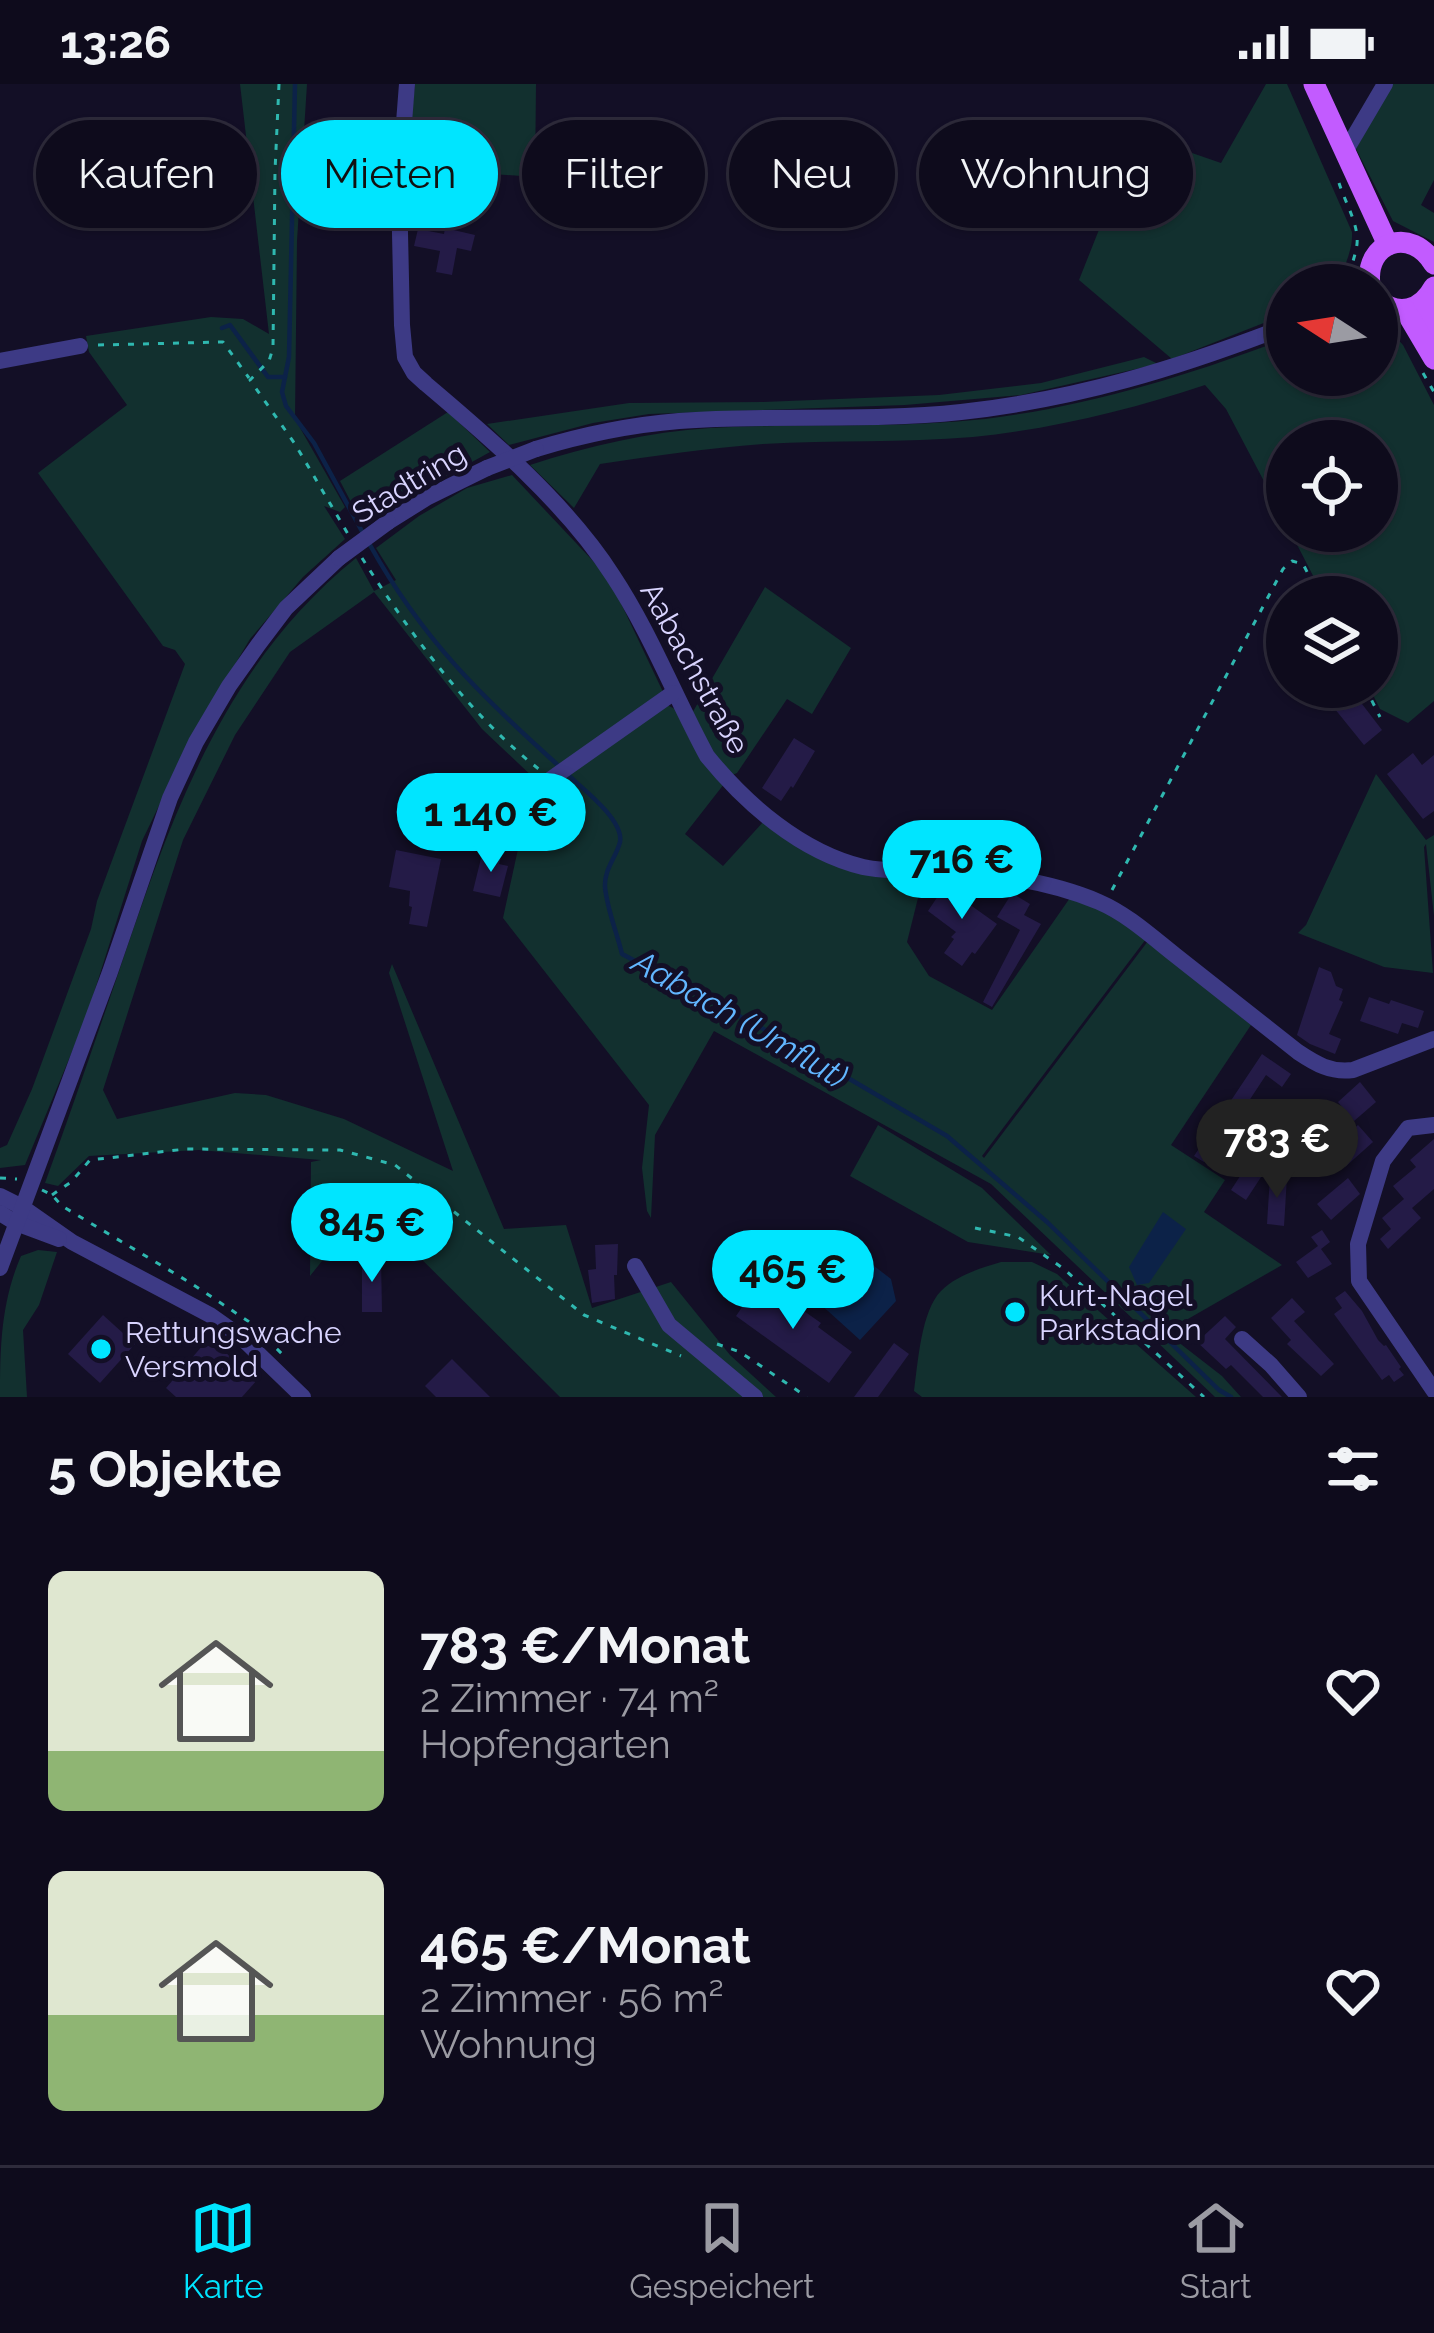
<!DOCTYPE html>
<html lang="de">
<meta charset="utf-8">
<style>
body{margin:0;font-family:Raleway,sans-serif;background:#171425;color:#f1f3f6;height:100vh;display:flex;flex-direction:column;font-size:45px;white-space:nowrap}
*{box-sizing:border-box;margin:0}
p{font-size:39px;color:#9b9ba3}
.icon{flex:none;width:66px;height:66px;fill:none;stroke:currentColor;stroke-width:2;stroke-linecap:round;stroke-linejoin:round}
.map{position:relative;height:1313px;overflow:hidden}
.drawer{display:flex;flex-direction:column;background:#0e0b1c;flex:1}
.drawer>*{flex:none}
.hud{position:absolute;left:36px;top:36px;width:1362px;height:108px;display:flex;gap:24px}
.needle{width:78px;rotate:282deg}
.tools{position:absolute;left:1266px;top:180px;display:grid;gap:24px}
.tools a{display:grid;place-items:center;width:132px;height:132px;border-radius:50%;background:#0e0b1c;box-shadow:0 3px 9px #0004,0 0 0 3px #2e2b3b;font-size:60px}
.price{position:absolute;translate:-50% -102px;padding:0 27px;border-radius:42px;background:#00e5ff;color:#111;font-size:39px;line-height:78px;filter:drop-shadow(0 3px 6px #0008)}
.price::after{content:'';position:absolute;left:50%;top:72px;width:36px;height:27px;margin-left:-18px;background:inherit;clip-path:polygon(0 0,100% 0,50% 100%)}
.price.active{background:#222;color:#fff}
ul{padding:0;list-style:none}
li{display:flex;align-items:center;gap:36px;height:300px;padding:0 48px}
li span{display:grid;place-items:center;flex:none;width:336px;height:240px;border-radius:18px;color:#555}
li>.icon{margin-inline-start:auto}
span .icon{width:144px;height:144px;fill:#fffc;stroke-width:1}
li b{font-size:51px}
h2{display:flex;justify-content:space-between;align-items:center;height:144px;padding:0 48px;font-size:51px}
.tag{padding:0 42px;border-radius:54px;background:#0e0b1c;box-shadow:0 3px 9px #0004,0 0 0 3px #2e2b3b;font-size:42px;line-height:108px}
.tag.active{background:#00e5ff;color:#111}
.status{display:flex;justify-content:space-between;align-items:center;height:84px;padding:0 60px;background:#0e0b1c;direction:ltr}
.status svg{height:33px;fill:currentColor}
.menu{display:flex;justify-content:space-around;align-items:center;height:168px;border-top:3px solid #2e2b3b;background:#0e0b1c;font-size:33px;color:#9b9ba3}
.menu a{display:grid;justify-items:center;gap:6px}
.menu .active{color:#00e5ff}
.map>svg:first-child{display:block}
.green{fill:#12302f}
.water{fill:#0c2248}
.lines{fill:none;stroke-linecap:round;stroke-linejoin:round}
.stream{stroke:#0c2248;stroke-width:4.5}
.building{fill:#241b47}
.path{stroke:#2fb8b0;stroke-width:3;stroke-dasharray:6 9;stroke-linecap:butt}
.minor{stroke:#3d3a85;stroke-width:16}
.major{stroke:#c25bff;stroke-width:21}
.minor-bridge{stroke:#3d3a85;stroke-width:16}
.poi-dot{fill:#00e5ff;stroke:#130f26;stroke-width:4.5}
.labels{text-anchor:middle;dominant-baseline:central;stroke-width:10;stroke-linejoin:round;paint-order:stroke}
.street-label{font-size:30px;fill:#d9d4ff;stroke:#130f26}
.poi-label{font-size:30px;fill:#d9d4ff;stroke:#130f26;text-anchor:start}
.water-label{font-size:33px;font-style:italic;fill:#62b6ff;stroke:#130f26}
</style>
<div class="status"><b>13:26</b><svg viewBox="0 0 49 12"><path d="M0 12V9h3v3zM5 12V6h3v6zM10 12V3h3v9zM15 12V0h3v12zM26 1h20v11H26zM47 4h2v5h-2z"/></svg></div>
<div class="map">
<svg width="1434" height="1313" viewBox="0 0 1434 1313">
<rect width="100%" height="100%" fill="#130f26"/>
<!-- green -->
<g class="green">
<polygon points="240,0 307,0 297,157 295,335 345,423 340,428 324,422 345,455 303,493 250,555 193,651 142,757 86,934 25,1081 0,1084 0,1064 7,1061 32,1005 91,845 97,817 185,580 175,566 163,562 38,389 127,321 89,268 86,252 211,233 243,235 269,250"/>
<polygon points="415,0 536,0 535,93 406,84"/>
<path d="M1266 0H1287L1352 148C1353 172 1341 179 1344 201H1287V230L1172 275 1079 196 1137 50 1221 79Z"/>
<polygon points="1392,0 1434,0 1434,96 1421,121 1434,129 1434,158 1393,137 1356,65"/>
<path d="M1377 243 1392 249 1403 261 1434 321V617L1408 639 1380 625 1369 603H1377V513H1324L1290 447H1377V357H1287V441L1226 325 1205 301C1130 326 1052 345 973 353 903 359 833 356 763 360 708 364 654 372 600 380L574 424 530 381C589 362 648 348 710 344 801 339 894 345 985 335 1089 322 1190 291 1287 254V291H1377Z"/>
<polygon points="1144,273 1158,280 1021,311 905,321 649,330 593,339 509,361 487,340 629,319 763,318 939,311 1041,299"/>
<polygon points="448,328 490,368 362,439 340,397"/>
<path d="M512 391 609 494 664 610 536 696 482 645 374 508 290 568 235 651 183 756 103 1006 117 1035 235 1009 266 1011 344 1035 453 1087 389 889 392 880 504 1145 566 1141 592 1224 671 1198 730 1271 776 1313H560L367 1121 310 1192 311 1078 321 1076 199 1066 89 1072 58 1102 45 1099C69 1033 92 966 115 899 169 740 220 584 356 474L374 507 396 496 376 464 419 432 467 404Z"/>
<polygon points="765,503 851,564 812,630 787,615 737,689 730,692 717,677 691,631"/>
<polygon points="665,620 677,626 724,700 685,750 723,782 765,736 847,782 931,789 918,814 907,858 929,892 992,926 1072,811 1112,830 1146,855 982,1072 984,1074 1148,857 1251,941 1171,1061 1225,1096 1204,1128 1282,1181 1167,1247 1156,1238 1164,1247 1222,1292 1241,1313 1215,1313 991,1100 714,947 655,1051 651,1134 647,1127 642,1084 649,1021 503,834 518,765 492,754 540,711"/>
<polygon points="1376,690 1426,756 1434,751 1434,832 1426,760 1424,763 1433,889 1384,883 1298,849 1306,841"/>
<polygon points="878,1041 982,1104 1051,1171 968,1158 850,1092"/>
<path d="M38 1166 57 1168 39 1221 23 1246 27 1313H0C0 1263 1 1218 21 1172Z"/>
<path d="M1001 1178H1032L1057 1190 1196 1313H922L914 1307C918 1279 921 1227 941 1207 957 1191 981 1184 1001 1178Z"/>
</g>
<!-- water -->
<g class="water">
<polygon points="1163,1128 1186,1145 1149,1199 1137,1201 1129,1183"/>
<polygon points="812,1158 833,1162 832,1176 836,1187 865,1175 891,1195 896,1217 860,1256 786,1189"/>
</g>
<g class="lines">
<!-- stream -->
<g class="stream">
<polyline points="295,0 289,273 282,308 286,322 314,359 364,451"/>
<polyline points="222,244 230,241 268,293 285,293"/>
<path d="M370 461C422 555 481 612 560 683"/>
<path d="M568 691C583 705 624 736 620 758 616 774 604 785 605 803 607 825 617 849 622 870L771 949 947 1052 1047 1138 1219 1306 1231 1313"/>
</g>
</g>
<!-- building -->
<g class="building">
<polygon points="445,144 475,151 471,167 457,164 452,191 436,188 440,167 414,162 418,145 444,150"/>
<polygon points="1340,603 1349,603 1382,646 1364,661 1326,614"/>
<polygon points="794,654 815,667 793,704 791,702 781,717 762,704"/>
<polygon points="1413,669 1422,681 1434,671 1434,727 1423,735 1387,690"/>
<polygon points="396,766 441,775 427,843 409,840 412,823 409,822 410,807 389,803"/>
<polygon points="483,766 502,770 499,780 508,782 500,813 473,807"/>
<polygon points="946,800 971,802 962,815 997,840 975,870 972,868 962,882 944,869 954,855 951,853 956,848 928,827"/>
<polygon points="1012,809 1030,820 1024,831 1041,840 992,923 983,918 1020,846 997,833"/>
<polygon points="1319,883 1331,888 1336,902 1343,905 1339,916 1343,918 1329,950 1341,955 1335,970 1310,960 1297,951"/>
<polygon points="1369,913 1389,920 1391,916 1424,927 1418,944 1402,939 1398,950 1360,937"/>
<polygon points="1262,970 1291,990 1282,1003 1266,991 1239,1032 1256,1043 1275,1015 1289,1025 1270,1053 1275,1056 1260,1079 1267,1084 1246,1116 1231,1106 1246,1083 1238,1078 1249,1063 1225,1048 1204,1078 1194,1072"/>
<polygon points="1360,998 1376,1018 1354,1037 1338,1018"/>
<polygon points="1358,1041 1373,1058 1345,1083 1330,1066"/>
<polygon points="1434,1055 1434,1105 1412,1124 1421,1134 1388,1165 1380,1155 1391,1145 1382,1134 1404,1115 1393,1102 1416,1083 1410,1076"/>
<polygon points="1270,1092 1287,1093 1284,1142 1267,1140"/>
<polygon points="1348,1094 1360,1110 1331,1136 1317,1120"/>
<polygon points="1322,1146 1330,1158 1321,1165 1332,1180 1308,1194 1296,1178 1318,1162 1311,1153"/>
<polygon points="618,1160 617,1191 614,1191 615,1215 592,1219 588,1186 596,1185 595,1161"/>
<polygon points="362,1174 381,1174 382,1228 362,1228"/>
<polygon points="761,1195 780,1209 777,1213 801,1231 804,1227 821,1239 818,1243 852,1268 829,1299 736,1232"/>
<polygon points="1345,1207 1362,1227 1378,1256 1384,1262 1386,1261 1401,1283 1399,1285 1404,1291 1394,1298 1389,1291 1382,1296 1334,1230 1342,1224 1335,1214"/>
<polygon points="1292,1214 1305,1228 1294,1237 1334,1280 1321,1292 1287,1260 1291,1256 1271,1234"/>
<polygon points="103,1231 135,1260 100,1299 68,1270"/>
<polygon points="1225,1232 1236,1243 1225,1255 1282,1313 1263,1313 1231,1281 1226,1285 1197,1258"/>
<polygon points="209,1254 257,1296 242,1313 176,1313 166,1304"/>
<polygon points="894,1259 909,1270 878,1313 854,1313"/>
<polygon points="452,1275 490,1313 436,1313 425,1302"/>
</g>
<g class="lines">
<!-- path -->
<g class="path">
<polyline points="279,0 275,87 273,264 269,277 250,296 295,360 348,450"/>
<path d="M1339 99C1345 118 1359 141 1357 160 1355 176 1348 185 1351 201"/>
<polyline points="98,261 223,258 249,294"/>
<polyline points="1423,289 1434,308"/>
<path d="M362 474C409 548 470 632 540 686"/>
<polyline points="1365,603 1380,633"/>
<polyline points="1112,806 1283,485 1292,477 1303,480 1320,513"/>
<polyline points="0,1094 17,1095"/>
<polyline points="42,1106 52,1111 62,1122 189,1198 251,1239 285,1273"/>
<polyline points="52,1111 71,1098 90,1076 186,1065 340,1066 395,1081 584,1231 681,1272"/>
<polyline points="975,1144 1018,1153 1064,1185 1204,1313"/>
<polyline points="717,1260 740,1268 807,1313"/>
</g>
<!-- minor -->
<g class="minor">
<path d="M407 0 399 103 402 241 405 273 414 289 426 300C490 354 567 420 613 492 650 548 675 613 707 672 746 720 801 768 863 783 890 789 918 785 946 787 997 790 1052 798 1099 818 1127 830 1151 852 1175 871 1216 903 1257 936 1298 968 1316 980 1331 989 1353 986L1434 955"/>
<polyline points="1345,68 1385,0"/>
<polyline points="0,277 80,262"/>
<path d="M536 365C582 351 630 341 679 337 772 330 868 338 961 328 1078 315 1178 284 1287 242"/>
<polyline points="388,438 428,413 487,384"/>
<polyline points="551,695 673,609"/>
<polyline points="1434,1041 1408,1044 1383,1077 1358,1160 1359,1197 1434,1307"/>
<polyline points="0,1112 22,1123 72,1158 210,1231 241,1253 303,1313"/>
<polyline points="0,1129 16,1139 59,1155"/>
<polyline points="635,1182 669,1241 755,1313"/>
<polyline points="0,1184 110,888 170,714 196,658 229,602 258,561 286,524 339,474"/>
<polyline points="1242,1255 1271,1281 1299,1313"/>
</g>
<!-- major -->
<g class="major">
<polyline points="1314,0 1388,161"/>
<path d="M1370 201C1364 157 1412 142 1434 180"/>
<path d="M1377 215C1398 233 1421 227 1434 203"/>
<polyline points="1424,218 1434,245"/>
<polyline points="1405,226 1434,275"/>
</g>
<!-- minor-bridge -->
<g class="minor-bridge">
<polyline points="487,384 536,365"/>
<polyline points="339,474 388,438"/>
</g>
</g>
<!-- markers -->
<g class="poi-dot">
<circle cx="1015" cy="1228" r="12"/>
<circle cx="101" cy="1265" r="12"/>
</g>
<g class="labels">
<!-- street labels -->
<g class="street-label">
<text transform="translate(409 399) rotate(-31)">Stadtring</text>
<text transform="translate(695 584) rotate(61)">Aabachstraße</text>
</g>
<!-- poi labels -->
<g class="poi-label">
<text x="1039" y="1211">Kurt-Nagel<tspan x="1039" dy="34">Parkstadion</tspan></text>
<text x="125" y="1248">Rettungswache<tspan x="125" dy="34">Versmold</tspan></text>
</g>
<!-- water labels -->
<g class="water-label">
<text transform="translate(740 935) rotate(30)">Aabach (Umflut)</text>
</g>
</g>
</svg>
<div class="tools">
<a><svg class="needle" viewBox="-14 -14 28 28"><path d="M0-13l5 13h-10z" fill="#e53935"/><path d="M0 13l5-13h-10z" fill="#9b9ba3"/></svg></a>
<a><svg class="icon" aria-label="locate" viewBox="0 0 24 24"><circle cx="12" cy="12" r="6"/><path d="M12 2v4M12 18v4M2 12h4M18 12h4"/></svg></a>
<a><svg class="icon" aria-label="layers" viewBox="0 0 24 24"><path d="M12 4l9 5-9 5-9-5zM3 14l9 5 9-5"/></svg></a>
</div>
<b class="price" style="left:491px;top:791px">1 140 €</b>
<b class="price" style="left:962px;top:838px">716 €</b>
<b class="price active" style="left:1277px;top:1117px">783 €</b>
<b class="price" style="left:372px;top:1201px">845 €</b>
<b class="price" style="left:793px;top:1248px">465 €</b>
<div class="hud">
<a class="tag">Kaufen</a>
<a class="tag active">Mieten</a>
<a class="tag">Filter</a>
<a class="tag">Neu</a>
<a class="tag">Wohnung</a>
</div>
</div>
<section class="drawer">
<h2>5 Objekte<svg class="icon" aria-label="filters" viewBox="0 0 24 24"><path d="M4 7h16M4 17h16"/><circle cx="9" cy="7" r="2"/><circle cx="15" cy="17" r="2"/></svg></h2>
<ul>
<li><span style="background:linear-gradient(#dfe7d0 75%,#8fb573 0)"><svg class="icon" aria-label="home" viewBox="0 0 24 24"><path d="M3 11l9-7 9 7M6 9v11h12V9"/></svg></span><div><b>783 €/Monat</b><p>2 Zimmer · 74 m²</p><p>Hopfengarten</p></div><svg class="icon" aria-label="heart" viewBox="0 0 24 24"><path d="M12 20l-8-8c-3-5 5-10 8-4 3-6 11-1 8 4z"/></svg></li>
<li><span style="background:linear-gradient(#dfe7d0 60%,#8fb573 0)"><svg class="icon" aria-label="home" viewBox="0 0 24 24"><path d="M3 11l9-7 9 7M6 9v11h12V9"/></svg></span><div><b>465 €/Monat</b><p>2 Zimmer · 56 m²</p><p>Wohnung</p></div><svg class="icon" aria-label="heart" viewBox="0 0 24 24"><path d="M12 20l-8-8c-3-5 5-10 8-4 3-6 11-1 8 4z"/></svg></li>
</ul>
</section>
<nav class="menu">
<a class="active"><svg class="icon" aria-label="map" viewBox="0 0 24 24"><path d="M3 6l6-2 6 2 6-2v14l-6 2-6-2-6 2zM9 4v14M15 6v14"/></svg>Karte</a>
<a><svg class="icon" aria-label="saved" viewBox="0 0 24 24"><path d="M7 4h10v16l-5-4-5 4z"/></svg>Gespeichert</a>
<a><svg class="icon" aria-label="home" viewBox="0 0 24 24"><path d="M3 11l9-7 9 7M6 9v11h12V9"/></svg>Start</a>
</nav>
